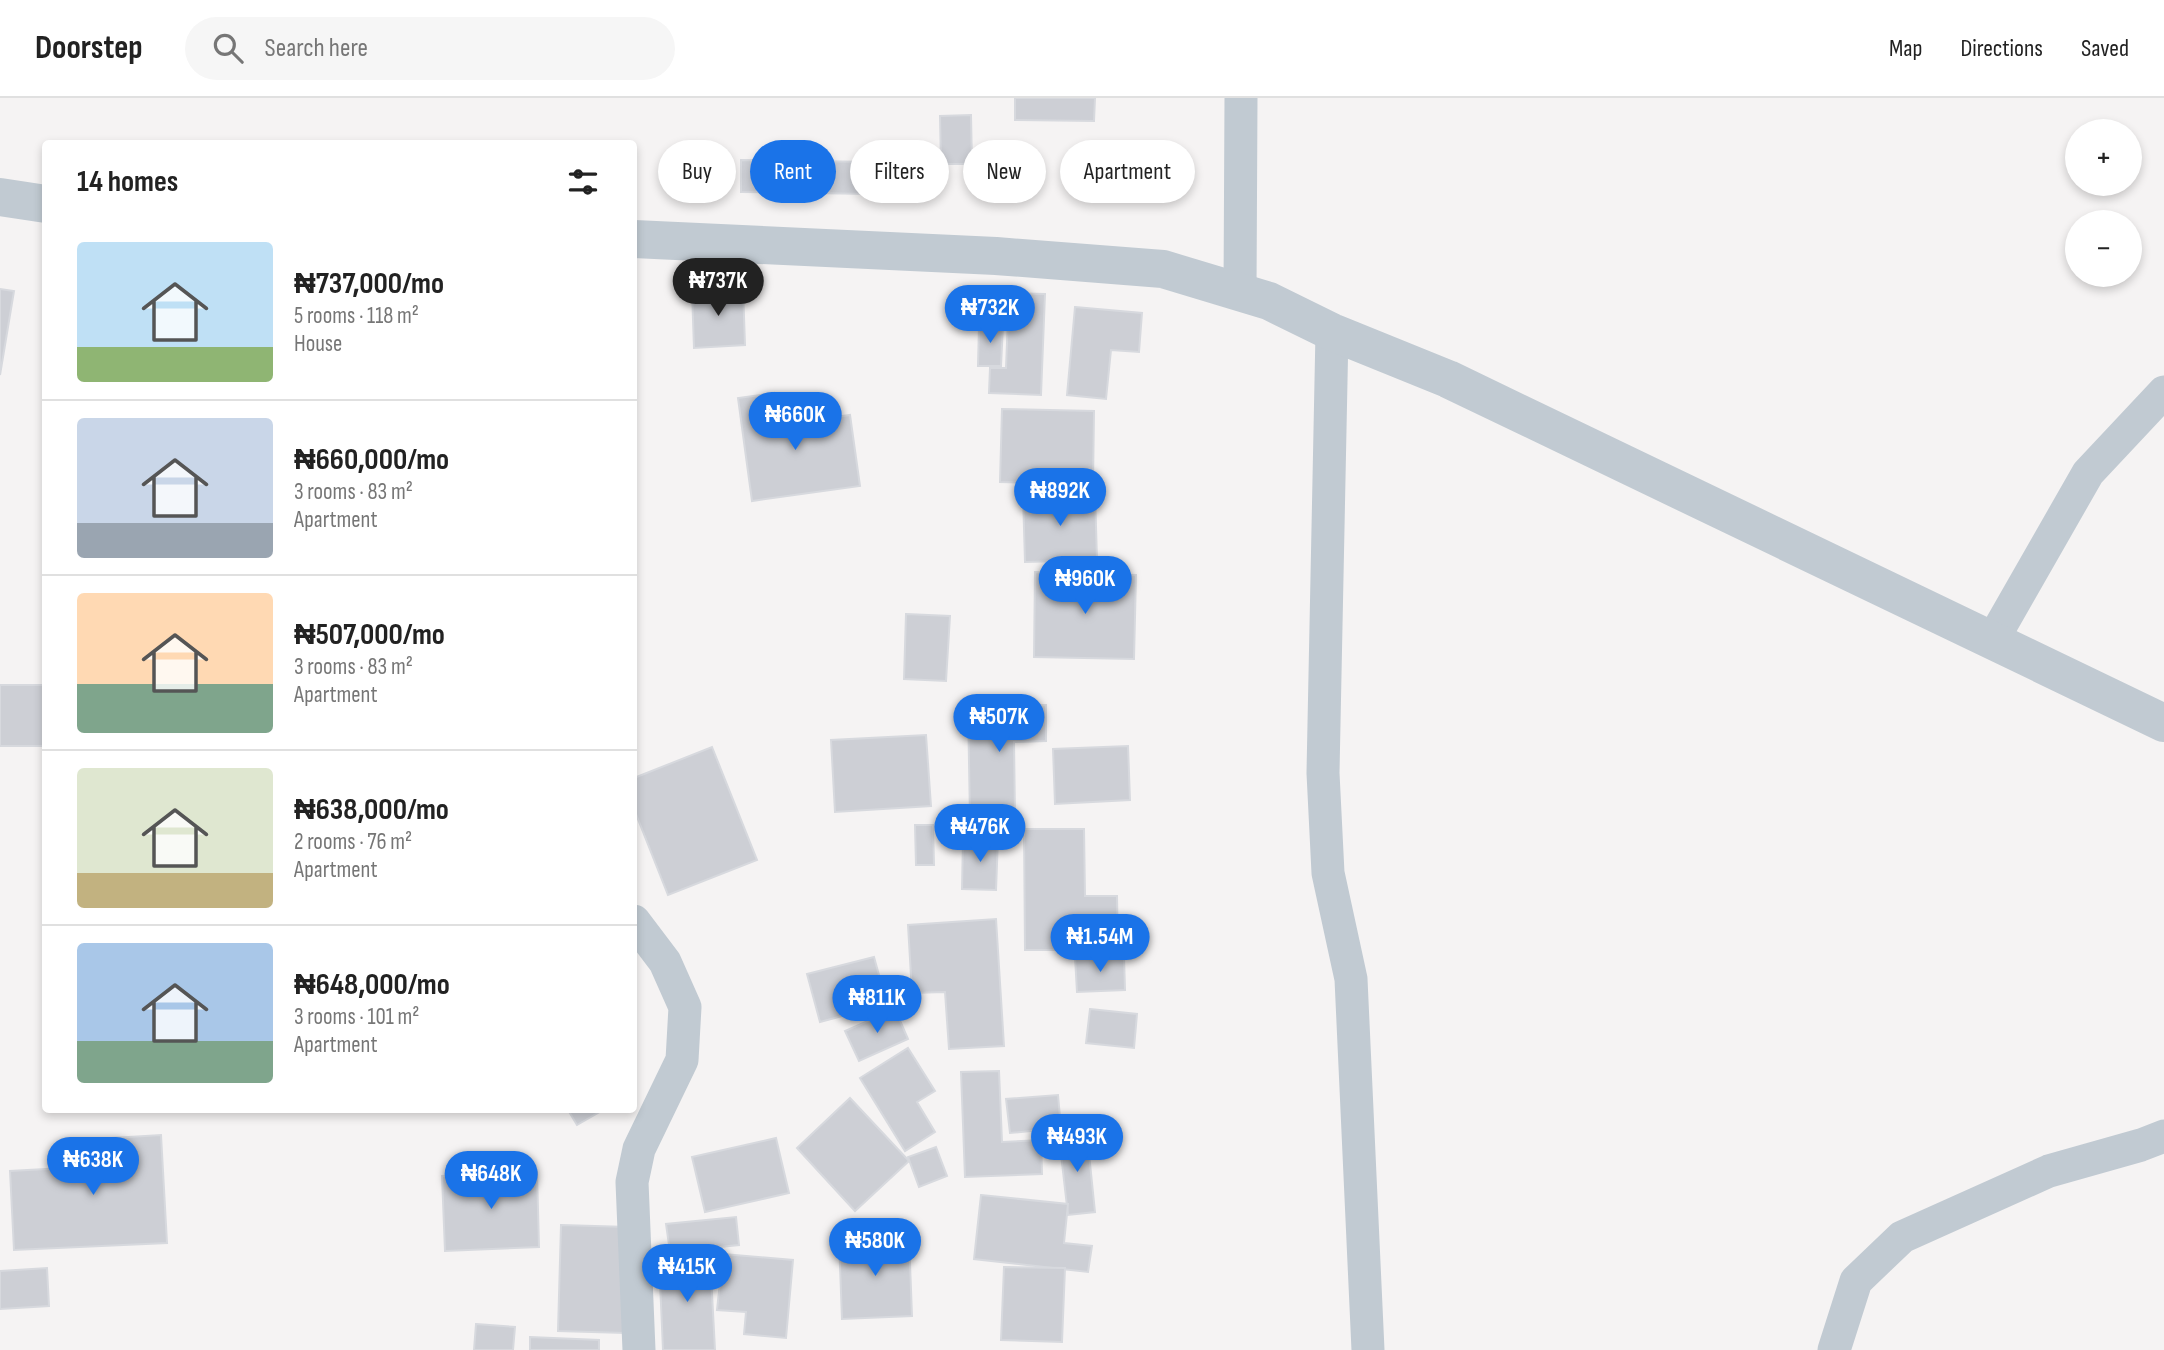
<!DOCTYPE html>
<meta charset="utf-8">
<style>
body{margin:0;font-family:"Sofia Sans Condensed",sans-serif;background:#f6f6f6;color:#222;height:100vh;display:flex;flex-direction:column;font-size:26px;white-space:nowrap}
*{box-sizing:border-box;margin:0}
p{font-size:23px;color:#767676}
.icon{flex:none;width:38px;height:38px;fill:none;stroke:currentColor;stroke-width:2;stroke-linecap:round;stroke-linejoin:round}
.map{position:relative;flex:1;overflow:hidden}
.side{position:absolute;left:42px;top:42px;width:595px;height:973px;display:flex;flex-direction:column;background:#fff;border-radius:7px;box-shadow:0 4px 10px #0003}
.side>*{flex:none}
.guide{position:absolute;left:658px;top:42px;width:665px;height:63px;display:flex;gap:14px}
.controls{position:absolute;left:2065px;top:21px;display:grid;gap:14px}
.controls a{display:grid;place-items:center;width:77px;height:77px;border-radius:50%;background:#fff;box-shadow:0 4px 10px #0003;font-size:35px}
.price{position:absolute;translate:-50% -60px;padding:0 16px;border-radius:24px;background:#1a73e8;color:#fff;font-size:23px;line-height:46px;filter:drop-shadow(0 2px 4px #0008)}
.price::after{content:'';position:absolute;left:50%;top:42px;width:21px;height:16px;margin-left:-10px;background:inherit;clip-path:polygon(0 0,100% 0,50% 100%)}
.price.current{background:#222;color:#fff}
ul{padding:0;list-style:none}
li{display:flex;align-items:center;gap:21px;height:175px;padding:0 35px}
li+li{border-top:2px solid #e0e0e0}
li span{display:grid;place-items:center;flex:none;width:196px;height:140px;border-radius:7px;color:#555}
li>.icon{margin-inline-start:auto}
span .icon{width:84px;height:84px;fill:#fffc;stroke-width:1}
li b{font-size:30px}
h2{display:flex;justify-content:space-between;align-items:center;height:84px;padding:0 35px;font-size:30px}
.tag{padding:0 24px;border-radius:32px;background:#fff;box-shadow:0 4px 10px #0003;font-size:24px;line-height:63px}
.tag.current{background:#1a73e8;color:#fff}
header{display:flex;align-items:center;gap:42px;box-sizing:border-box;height:98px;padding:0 35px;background:#fff;border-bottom:2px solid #e0e0e0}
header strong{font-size:33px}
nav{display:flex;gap:38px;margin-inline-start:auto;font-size:24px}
.search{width:490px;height:63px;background:#f6f6f6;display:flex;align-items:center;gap:18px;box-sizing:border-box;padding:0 24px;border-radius:38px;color:#767676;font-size:26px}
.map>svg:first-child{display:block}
.building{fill:#cdcfd5;stroke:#d7d9de;stroke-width:2}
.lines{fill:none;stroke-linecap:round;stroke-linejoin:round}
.minor{stroke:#c1cad2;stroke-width:33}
.tertiary{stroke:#c1cad2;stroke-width:38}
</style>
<header>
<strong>Doorstep</strong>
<div class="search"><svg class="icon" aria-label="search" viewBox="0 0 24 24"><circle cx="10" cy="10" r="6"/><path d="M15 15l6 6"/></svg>Search here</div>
<nav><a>Map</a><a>Directions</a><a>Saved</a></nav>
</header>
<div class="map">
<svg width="2164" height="1252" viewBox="0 0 2164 1252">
<rect width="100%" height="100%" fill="#f5f3f3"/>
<!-- building -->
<g class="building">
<polygon points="1015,0 1095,0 1094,23 1015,22"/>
<polygon points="971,17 972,66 941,66 940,18"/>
<polygon points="741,62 935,65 934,97 741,94"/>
<polygon points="743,190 745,247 694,250 692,193"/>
<polygon points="0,191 14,193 0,277"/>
<polygon points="1009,195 1045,196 1041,297 989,295 990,270 1006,270"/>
<polygon points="1075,209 1142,215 1139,254 1111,252 1106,301 1067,297"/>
<polygon points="979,227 1003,227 1001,268 978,268"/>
<polygon points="774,295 778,327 850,317 860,388 752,403 738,300"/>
<polygon points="1002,311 1094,313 1093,386 1000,384"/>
<polygon points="1095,395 1097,462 1025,464 1023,397"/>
<polygon points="1035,474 1136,477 1134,561 1034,559"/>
<polygon points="906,516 950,518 946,583 904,581"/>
<polygon points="43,577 46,577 46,648 0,648 0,587 43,587"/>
<polygon points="1046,607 1046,643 1014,644 1015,719 970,720 968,608"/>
<polygon points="926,637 931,708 835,714 831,642"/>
<polygon points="1128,648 1130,702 1055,706 1053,651"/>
<polygon points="712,649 757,762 668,797 634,711 634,680"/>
<polygon points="915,727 933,727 934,767 916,767"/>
<polygon points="1024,731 1084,731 1085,798 1117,798 1118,852 1025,852"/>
<polygon points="963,740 998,740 996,792 962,791"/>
<polygon points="996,821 1004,948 949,951 945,894 912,895 908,827"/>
<polygon points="1124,858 1125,892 1077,894 1075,859"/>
<polygon points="874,859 887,906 820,924 807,876"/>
<polygon points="895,911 908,941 859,963 845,933"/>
<polygon points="1090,911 1137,916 1134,950 1086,945"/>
<polygon points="908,950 935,993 917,1004 935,1034 905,1053 860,980"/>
<polygon points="999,973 1002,1044 1041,1042 1042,1076 965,1079 961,974"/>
<polygon points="1058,997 1061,1030 1010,1035 1006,1001"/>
<polygon points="850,1000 909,1063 855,1113 797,1050"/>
<polygon points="568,1012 603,1012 577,1027"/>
<polygon points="1087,1036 1095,1114 1068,1117 1059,1039"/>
<polygon points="161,1037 167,1145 14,1152 10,1073 64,1070 62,1043"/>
<polygon points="776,1040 789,1095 705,1114 692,1059"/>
<polygon points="936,1049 947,1078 919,1089 908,1059"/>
<polygon points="537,1074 539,1149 445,1153 442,1078"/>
<polygon points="981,1097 1068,1106 1064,1145 1092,1148 1088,1174 974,1161"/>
<polygon points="736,1119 739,1147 670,1154 666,1126"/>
<polygon points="561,1127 628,1129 625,1235 558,1233"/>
<polygon points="909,1139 912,1218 842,1221 839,1142"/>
<polygon points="723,1156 793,1162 786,1240 744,1236 746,1214 717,1212"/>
<polygon points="710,1158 715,1252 663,1252 659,1161"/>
<polygon points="1004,1169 1065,1170 1062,1244 1001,1242"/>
<polygon points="47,1170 49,1208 0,1211 0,1173"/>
<polygon points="476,1226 515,1229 513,1252 474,1252"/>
<polygon points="530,1239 599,1242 599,1252 530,1252"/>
</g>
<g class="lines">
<!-- minor -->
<g class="minor">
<polyline points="1240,194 1241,0"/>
<polyline points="1332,234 1323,675 1328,775 1351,881 1368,1252"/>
<polyline points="1992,543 2088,375 2164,294"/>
<polyline points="634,823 665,864 685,909 682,962 639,1051 632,1084 639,1252"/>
<polyline points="1834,1252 1856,1183 1902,1139 2049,1073 2141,1047 2164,1038"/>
</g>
<!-- tertiary -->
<g class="tertiary">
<polyline points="0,99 46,106"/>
<polyline points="634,141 996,158 1163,171 1269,203 1332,234 1448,281 2164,625"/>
</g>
</g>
</svg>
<div class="controls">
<a>+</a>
<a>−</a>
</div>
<b class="price current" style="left:718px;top:220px">₦737K</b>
<b class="price" style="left:990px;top:247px">₦732K</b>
<b class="price" style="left:795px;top:354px">₦660K</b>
<b class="price" style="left:1060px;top:430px">₦892K</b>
<b class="price" style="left:1085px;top:518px">₦960K</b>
<b class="price" style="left:999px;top:656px">₦507K</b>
<b class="price" style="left:980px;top:766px">₦476K</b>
<b class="price" style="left:1100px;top:876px">₦1.54M</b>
<b class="price" style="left:877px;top:937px">₦811K</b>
<b class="price" style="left:1077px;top:1076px">₦493K</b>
<b class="price" style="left:93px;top:1099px">₦638K</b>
<b class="price" style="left:491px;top:1113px">₦648K</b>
<b class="price" style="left:875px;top:1180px">₦580K</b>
<b class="price" style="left:687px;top:1206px">₦415K</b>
<div class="guide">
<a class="tag">Buy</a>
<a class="tag current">Rent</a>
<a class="tag">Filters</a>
<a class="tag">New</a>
<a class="tag">Apartment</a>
</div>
<section class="side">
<h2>14 homes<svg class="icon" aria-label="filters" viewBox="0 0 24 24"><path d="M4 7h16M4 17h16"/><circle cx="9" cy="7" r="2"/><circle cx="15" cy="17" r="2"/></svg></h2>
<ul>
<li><span style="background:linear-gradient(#bfe0f5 75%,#8fb573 0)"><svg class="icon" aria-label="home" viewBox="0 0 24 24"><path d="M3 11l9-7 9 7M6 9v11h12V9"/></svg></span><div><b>₦737,000/mo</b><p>5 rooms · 118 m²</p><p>House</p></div></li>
<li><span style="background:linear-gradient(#c9d6e8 75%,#9aa5b1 0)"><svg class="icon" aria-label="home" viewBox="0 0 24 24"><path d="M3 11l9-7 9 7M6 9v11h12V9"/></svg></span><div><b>₦660,000/mo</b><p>3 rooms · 83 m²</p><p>Apartment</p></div></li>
<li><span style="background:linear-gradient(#ffd9b3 65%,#7fa58c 0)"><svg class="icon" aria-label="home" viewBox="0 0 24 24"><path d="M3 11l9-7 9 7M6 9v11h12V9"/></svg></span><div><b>₦507,000/mo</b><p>3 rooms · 83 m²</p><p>Apartment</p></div></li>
<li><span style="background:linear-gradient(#dfe7d0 75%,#c2b280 0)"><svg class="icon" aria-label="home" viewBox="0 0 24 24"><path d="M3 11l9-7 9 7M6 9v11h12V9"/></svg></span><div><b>₦638,000/mo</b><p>2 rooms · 76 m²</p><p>Apartment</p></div></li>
<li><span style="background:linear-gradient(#a9c7e8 70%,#7fa58c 0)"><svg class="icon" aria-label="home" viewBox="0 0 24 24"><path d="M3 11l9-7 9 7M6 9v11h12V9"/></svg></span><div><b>₦648,000/mo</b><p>3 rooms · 101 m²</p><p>Apartment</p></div></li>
</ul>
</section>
</div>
